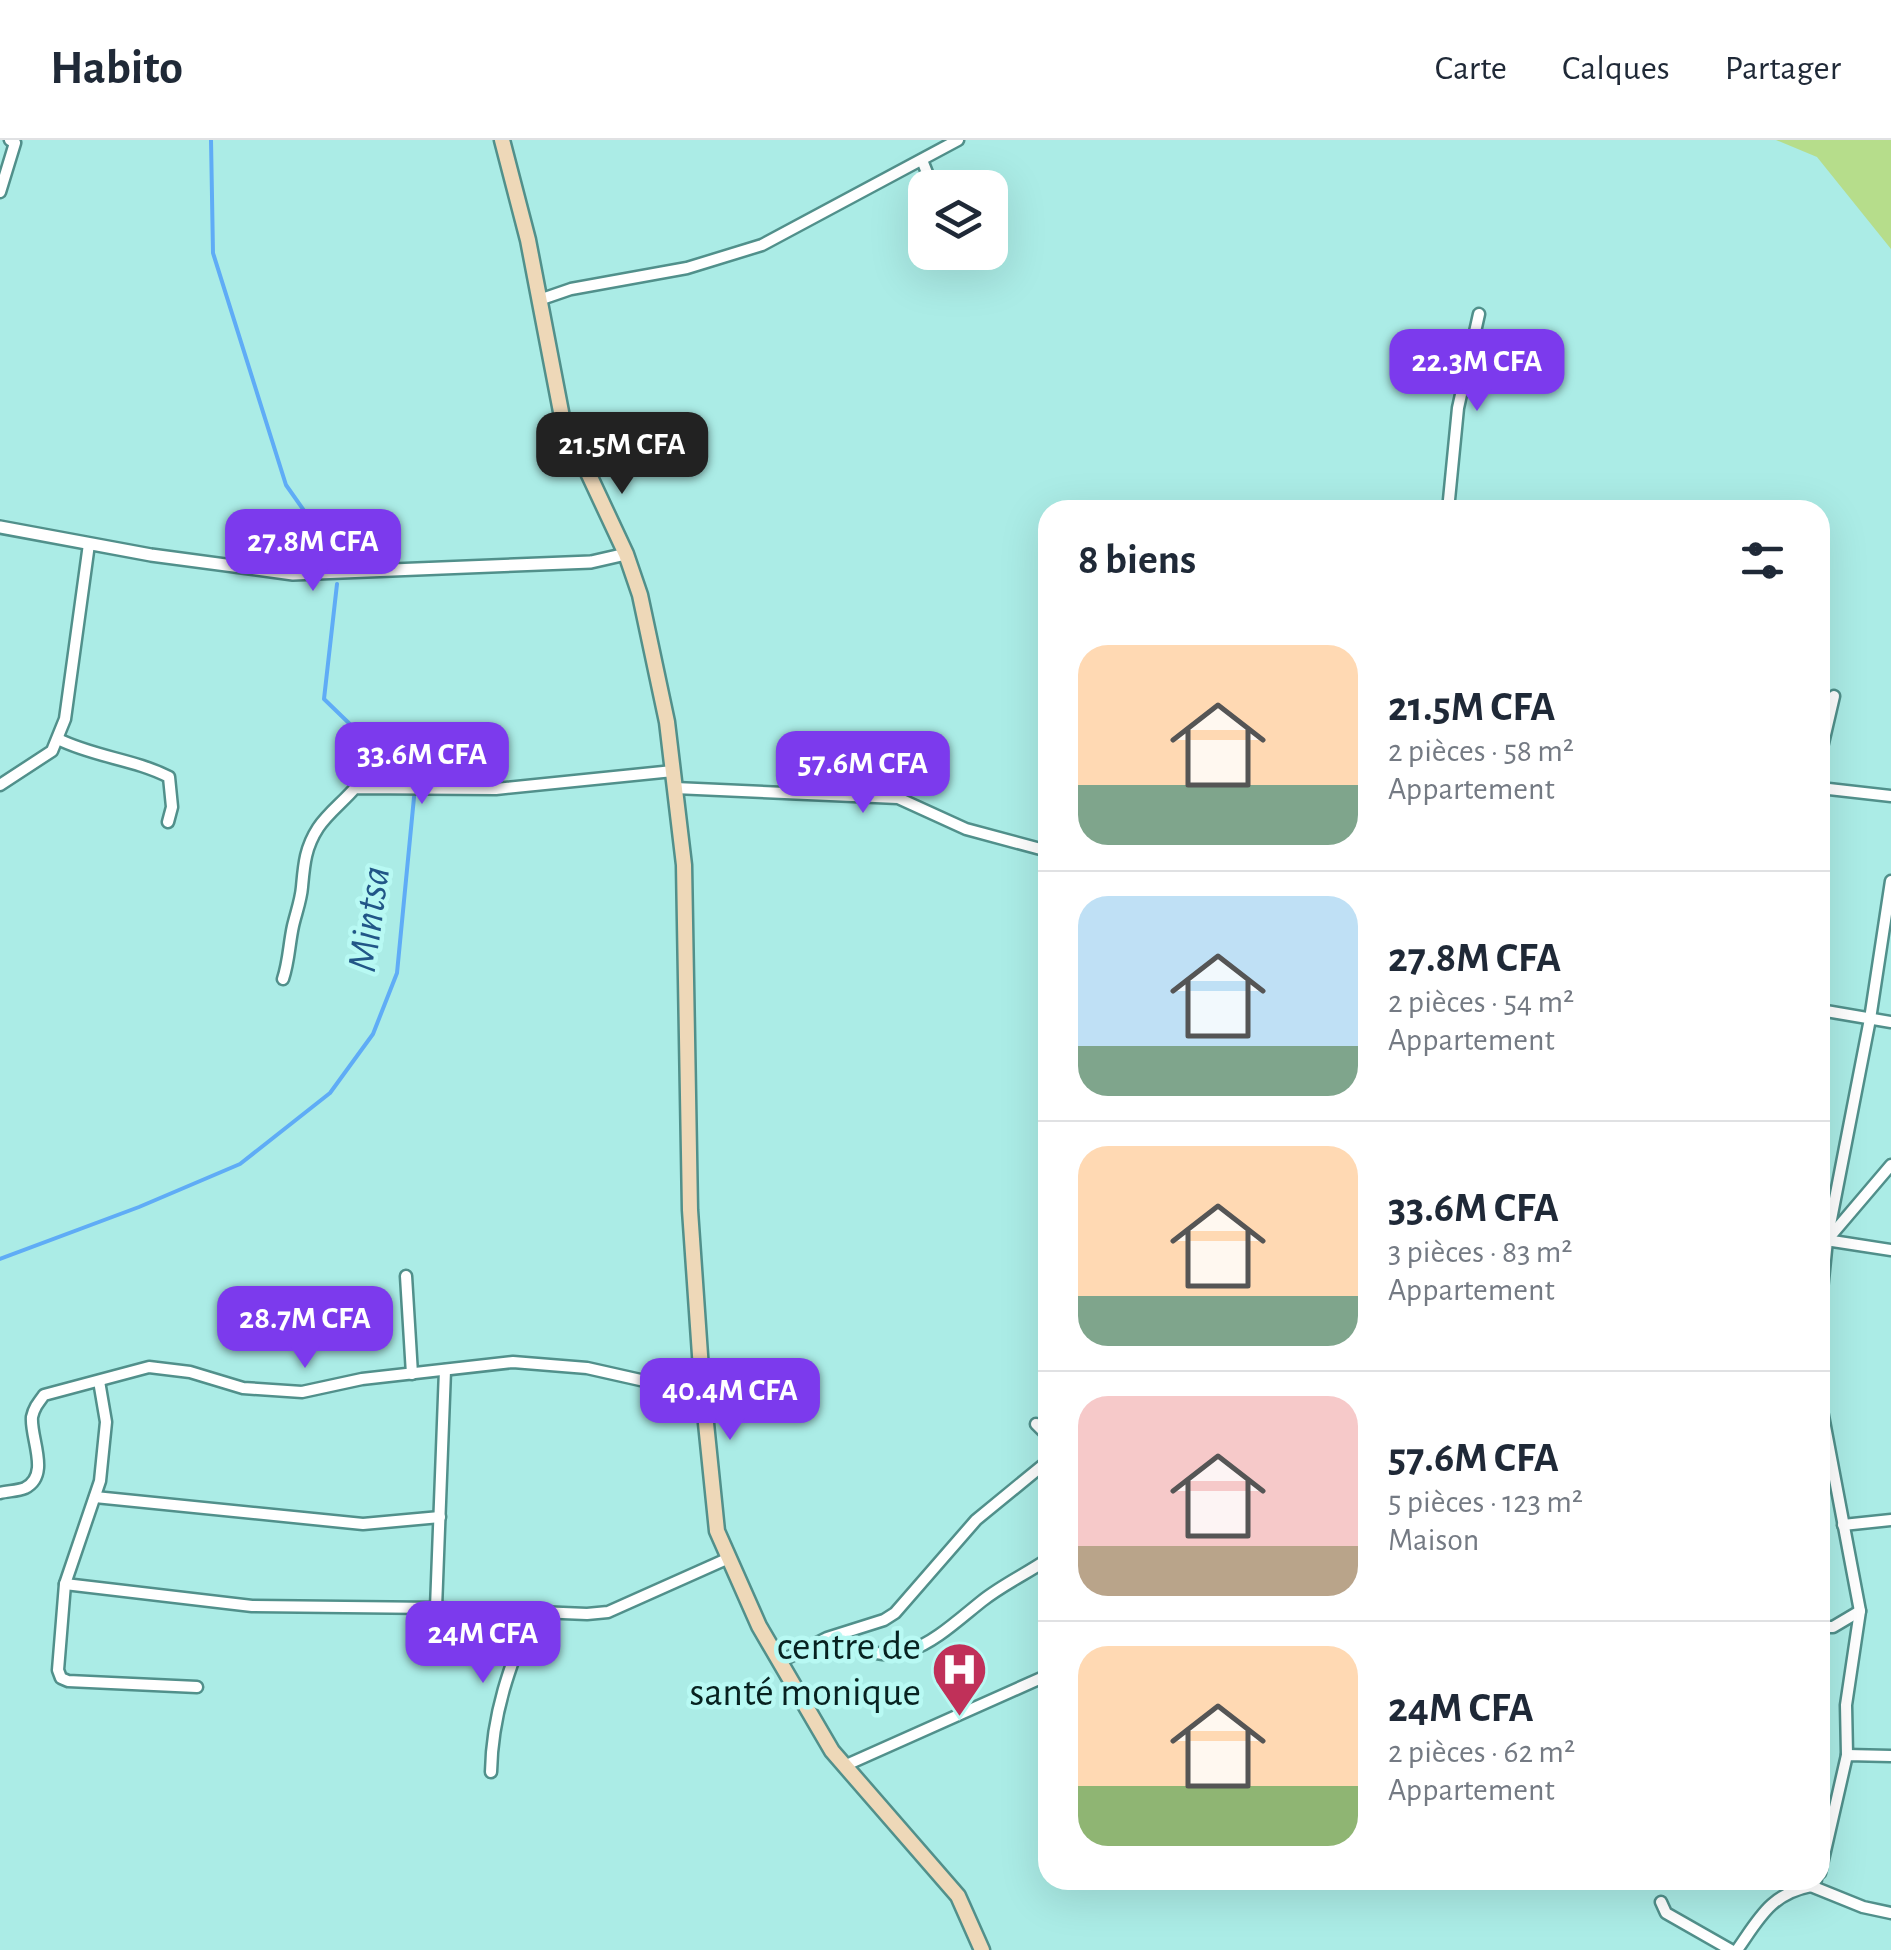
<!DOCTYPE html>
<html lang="fr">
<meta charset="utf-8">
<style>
body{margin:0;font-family:"Alegreya Sans",sans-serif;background:#f6f6f7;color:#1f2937;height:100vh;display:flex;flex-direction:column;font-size:38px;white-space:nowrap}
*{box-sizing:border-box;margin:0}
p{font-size:32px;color:#747a83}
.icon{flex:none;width:55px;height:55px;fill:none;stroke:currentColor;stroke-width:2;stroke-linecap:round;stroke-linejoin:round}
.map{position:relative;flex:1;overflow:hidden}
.details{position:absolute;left:1038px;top:360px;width:792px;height:1390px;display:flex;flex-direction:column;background:#fff;border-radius:30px;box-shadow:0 10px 40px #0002}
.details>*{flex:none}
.fabs{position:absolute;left:908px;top:30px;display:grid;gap:20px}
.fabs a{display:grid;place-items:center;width:100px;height:100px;border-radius:20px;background:#fff;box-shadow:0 10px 40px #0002;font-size:50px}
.price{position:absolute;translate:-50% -85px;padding:0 22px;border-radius:20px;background:#7c3aed;color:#fff;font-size:32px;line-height:65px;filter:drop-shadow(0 2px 5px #0008)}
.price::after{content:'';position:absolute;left:50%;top:60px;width:30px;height:22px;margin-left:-15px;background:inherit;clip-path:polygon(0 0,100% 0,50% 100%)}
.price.current{background:#222;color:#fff}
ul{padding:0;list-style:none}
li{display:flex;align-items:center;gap:30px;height:250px;padding:0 40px}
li+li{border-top:2px solid #e0e1e3}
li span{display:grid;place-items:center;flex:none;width:280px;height:200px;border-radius:30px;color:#555}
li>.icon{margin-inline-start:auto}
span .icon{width:120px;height:120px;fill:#fffc;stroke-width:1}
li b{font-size:42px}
h2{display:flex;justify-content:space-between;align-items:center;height:120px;padding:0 40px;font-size:42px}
header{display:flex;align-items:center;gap:60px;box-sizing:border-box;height:140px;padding:0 50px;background:#fff;border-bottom:2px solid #e0e1e3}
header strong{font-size:48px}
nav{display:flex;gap:55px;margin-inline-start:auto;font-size:35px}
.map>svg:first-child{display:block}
.green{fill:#b6dd8b}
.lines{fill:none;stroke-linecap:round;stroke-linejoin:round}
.stream{stroke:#5facf6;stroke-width:4}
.minor-casing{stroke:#51908b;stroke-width:15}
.tertiary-casing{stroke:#51908b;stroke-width:16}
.secondary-casing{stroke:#51908b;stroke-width:19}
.minor{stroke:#fff;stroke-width:10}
.tertiary{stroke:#fff;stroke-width:11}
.secondary{stroke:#eed8b8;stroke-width:14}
.labels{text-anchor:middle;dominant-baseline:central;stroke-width:9;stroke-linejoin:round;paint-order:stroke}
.poi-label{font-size:40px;fill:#072220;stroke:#b8f9f3;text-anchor:end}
.water-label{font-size:42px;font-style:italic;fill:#215687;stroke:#b8f9f3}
</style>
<header>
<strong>Habito</strong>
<nav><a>Carte</a><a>Calques</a><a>Partager</a></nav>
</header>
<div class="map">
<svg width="1891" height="1810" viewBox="0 0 1891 1810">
<rect width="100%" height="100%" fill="#abece6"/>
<!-- green -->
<polygon class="green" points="1776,0 1891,0 1891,109 1817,17"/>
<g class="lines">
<!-- stream -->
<g class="stream">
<polyline points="211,0 213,113 286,345 336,416"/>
<polyline points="0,1119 139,1067 240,1024 330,953 373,894 397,833 415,647 324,559 337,444"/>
</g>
<defs>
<g id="minor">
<polyline points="922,20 933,48"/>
<polyline points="0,52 15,3 10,0"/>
<polyline points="539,160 571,149 687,128 762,105 958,0"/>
<polyline points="1448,370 1458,268 1479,174"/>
<path d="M58 599C94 617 134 619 169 637L172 667 168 682"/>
<polyline points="1820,616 1834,556"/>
<polyline points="0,645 52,611 65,579 89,404"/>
<polyline points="675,648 898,658 966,689 1048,711"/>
<polyline points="1820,648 1891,656"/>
<path d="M283 839C289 821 289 804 293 786 296 773 301 760 302 747 304 725 305 708 318 688 327 674 344 661 355 648L496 649 673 631"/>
<polyline points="1820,870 1891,882"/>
<polyline points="1828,1099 1891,1025"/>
<polyline points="1826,1100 1891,1110"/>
<polyline points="406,1136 412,1234"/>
<polyline points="1820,1170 1827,1100 1870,879 1891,741"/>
<polyline points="99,1241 106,1282 100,1341 65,1444 58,1530 61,1538 68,1541 197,1547"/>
<polyline points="1820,1260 1860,1471 1846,1565 1847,1615"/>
<polyline points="1036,1284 1048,1296"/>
<path d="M0 1353C7 1351 18 1351 25 1348 51 1335 30 1298 32 1277 34 1268 38 1263 44 1255L149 1227 190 1232 243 1248 302 1252 362 1239 513 1222 587 1228 676 1248 702 1244"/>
<polyline points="95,1357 363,1384 440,1377"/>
<polyline points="1843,1385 1891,1380"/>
<polyline points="65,1444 252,1466 436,1468 587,1474 608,1472 729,1418"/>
<polyline points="436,1468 445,1230"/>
<polyline points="1820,1487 1833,1487 1860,1471"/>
<path d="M840 1495C897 1540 937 1497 982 1461 1002 1445 1026 1434 1048 1419"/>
<polyline points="781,1521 827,1498 884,1480 895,1473 976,1380 1048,1321"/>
<polyline points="844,1626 1048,1535"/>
<path d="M491 1632C492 1574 510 1525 532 1472"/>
<polyline points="1820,1733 1847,1615 1891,1616"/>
<polyline points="1811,1746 1863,1767 1891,1773"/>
<polyline points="1661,1762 1666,1773 1731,1810"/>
<path d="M1737 1810C1759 1779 1770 1754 1811 1746L1816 1740"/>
</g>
<polyline id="tertiary" points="0,387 151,415 293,434 591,422 626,414"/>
<polyline id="secondary" points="502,0 528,100 562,277 626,414 640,455 667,582 684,725 690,1070 702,1244 717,1391 759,1486 832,1611 958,1756 982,1810"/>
</defs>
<!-- minor casing -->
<use href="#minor" class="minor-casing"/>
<!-- tertiary casing -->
<use href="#tertiary" class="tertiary-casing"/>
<!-- secondary casing -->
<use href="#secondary" class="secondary-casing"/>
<!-- minor -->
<use href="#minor" class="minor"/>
<!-- tertiary -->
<use href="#tertiary" class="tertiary"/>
<!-- secondary -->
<use href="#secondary" class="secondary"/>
</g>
<!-- icons -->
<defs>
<symbol id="hospital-pin" viewBox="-11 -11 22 30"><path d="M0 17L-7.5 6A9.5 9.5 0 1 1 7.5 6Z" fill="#c03059" stroke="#b8f9f3"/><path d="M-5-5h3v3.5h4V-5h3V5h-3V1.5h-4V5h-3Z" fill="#fff"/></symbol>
</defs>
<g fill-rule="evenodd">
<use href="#hospital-pin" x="928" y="1498" width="63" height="86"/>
</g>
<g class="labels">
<!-- poi labels -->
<g class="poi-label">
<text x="921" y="1507">centre de<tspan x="921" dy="46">santé monique</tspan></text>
</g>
<!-- water labels -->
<g class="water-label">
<text transform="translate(369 779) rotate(-82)">Mintsa</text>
</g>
</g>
</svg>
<div class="fabs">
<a><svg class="icon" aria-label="layers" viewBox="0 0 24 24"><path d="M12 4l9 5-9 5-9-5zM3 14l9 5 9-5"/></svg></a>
</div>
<b class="price" style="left:1477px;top:274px">22.3M CFA</b>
<b class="price current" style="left:622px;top:357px">21.5M CFA</b>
<b class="price" style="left:313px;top:454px">27.8M CFA</b>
<b class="price" style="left:422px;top:667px">33.6M CFA</b>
<b class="price" style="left:863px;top:676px">57.6M CFA</b>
<b class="price" style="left:305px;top:1231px">28.7M CFA</b>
<b class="price" style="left:730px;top:1303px">40.4M CFA</b>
<b class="price" style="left:483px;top:1546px">24M CFA</b>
<section class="details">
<h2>8 biens<svg class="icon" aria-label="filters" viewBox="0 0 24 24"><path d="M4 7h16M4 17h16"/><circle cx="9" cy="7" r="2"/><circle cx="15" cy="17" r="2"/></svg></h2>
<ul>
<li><span style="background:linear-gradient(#ffd9b3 70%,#7fa58c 0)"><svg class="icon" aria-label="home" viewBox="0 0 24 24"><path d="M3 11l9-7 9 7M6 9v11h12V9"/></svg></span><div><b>21.5M CFA</b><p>2 pièces · 58 m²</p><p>Appartement</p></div></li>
<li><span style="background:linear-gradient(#bfe0f5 75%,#7fa58c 0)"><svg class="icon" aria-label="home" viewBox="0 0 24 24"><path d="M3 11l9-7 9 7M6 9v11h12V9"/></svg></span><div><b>27.8M CFA</b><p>2 pièces · 54 m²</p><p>Appartement</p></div></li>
<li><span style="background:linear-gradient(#ffd9b3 75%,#7fa58c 0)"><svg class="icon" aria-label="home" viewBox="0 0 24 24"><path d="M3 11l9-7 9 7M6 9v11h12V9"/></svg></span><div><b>33.6M CFA</b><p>3 pièces · 83 m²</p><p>Appartement</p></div></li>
<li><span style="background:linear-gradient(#f6c9c9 75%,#b9a48a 0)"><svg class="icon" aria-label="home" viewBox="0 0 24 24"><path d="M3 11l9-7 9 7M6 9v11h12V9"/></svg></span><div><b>57.6M CFA</b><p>5 pièces · 123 m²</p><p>Maison</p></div></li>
<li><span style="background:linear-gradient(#ffd9b3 70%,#8fb573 0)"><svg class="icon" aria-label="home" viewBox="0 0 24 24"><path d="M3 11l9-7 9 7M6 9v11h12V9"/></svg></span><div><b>24M CFA</b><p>2 pièces · 62 m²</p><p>Appartement</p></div></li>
</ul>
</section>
</div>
